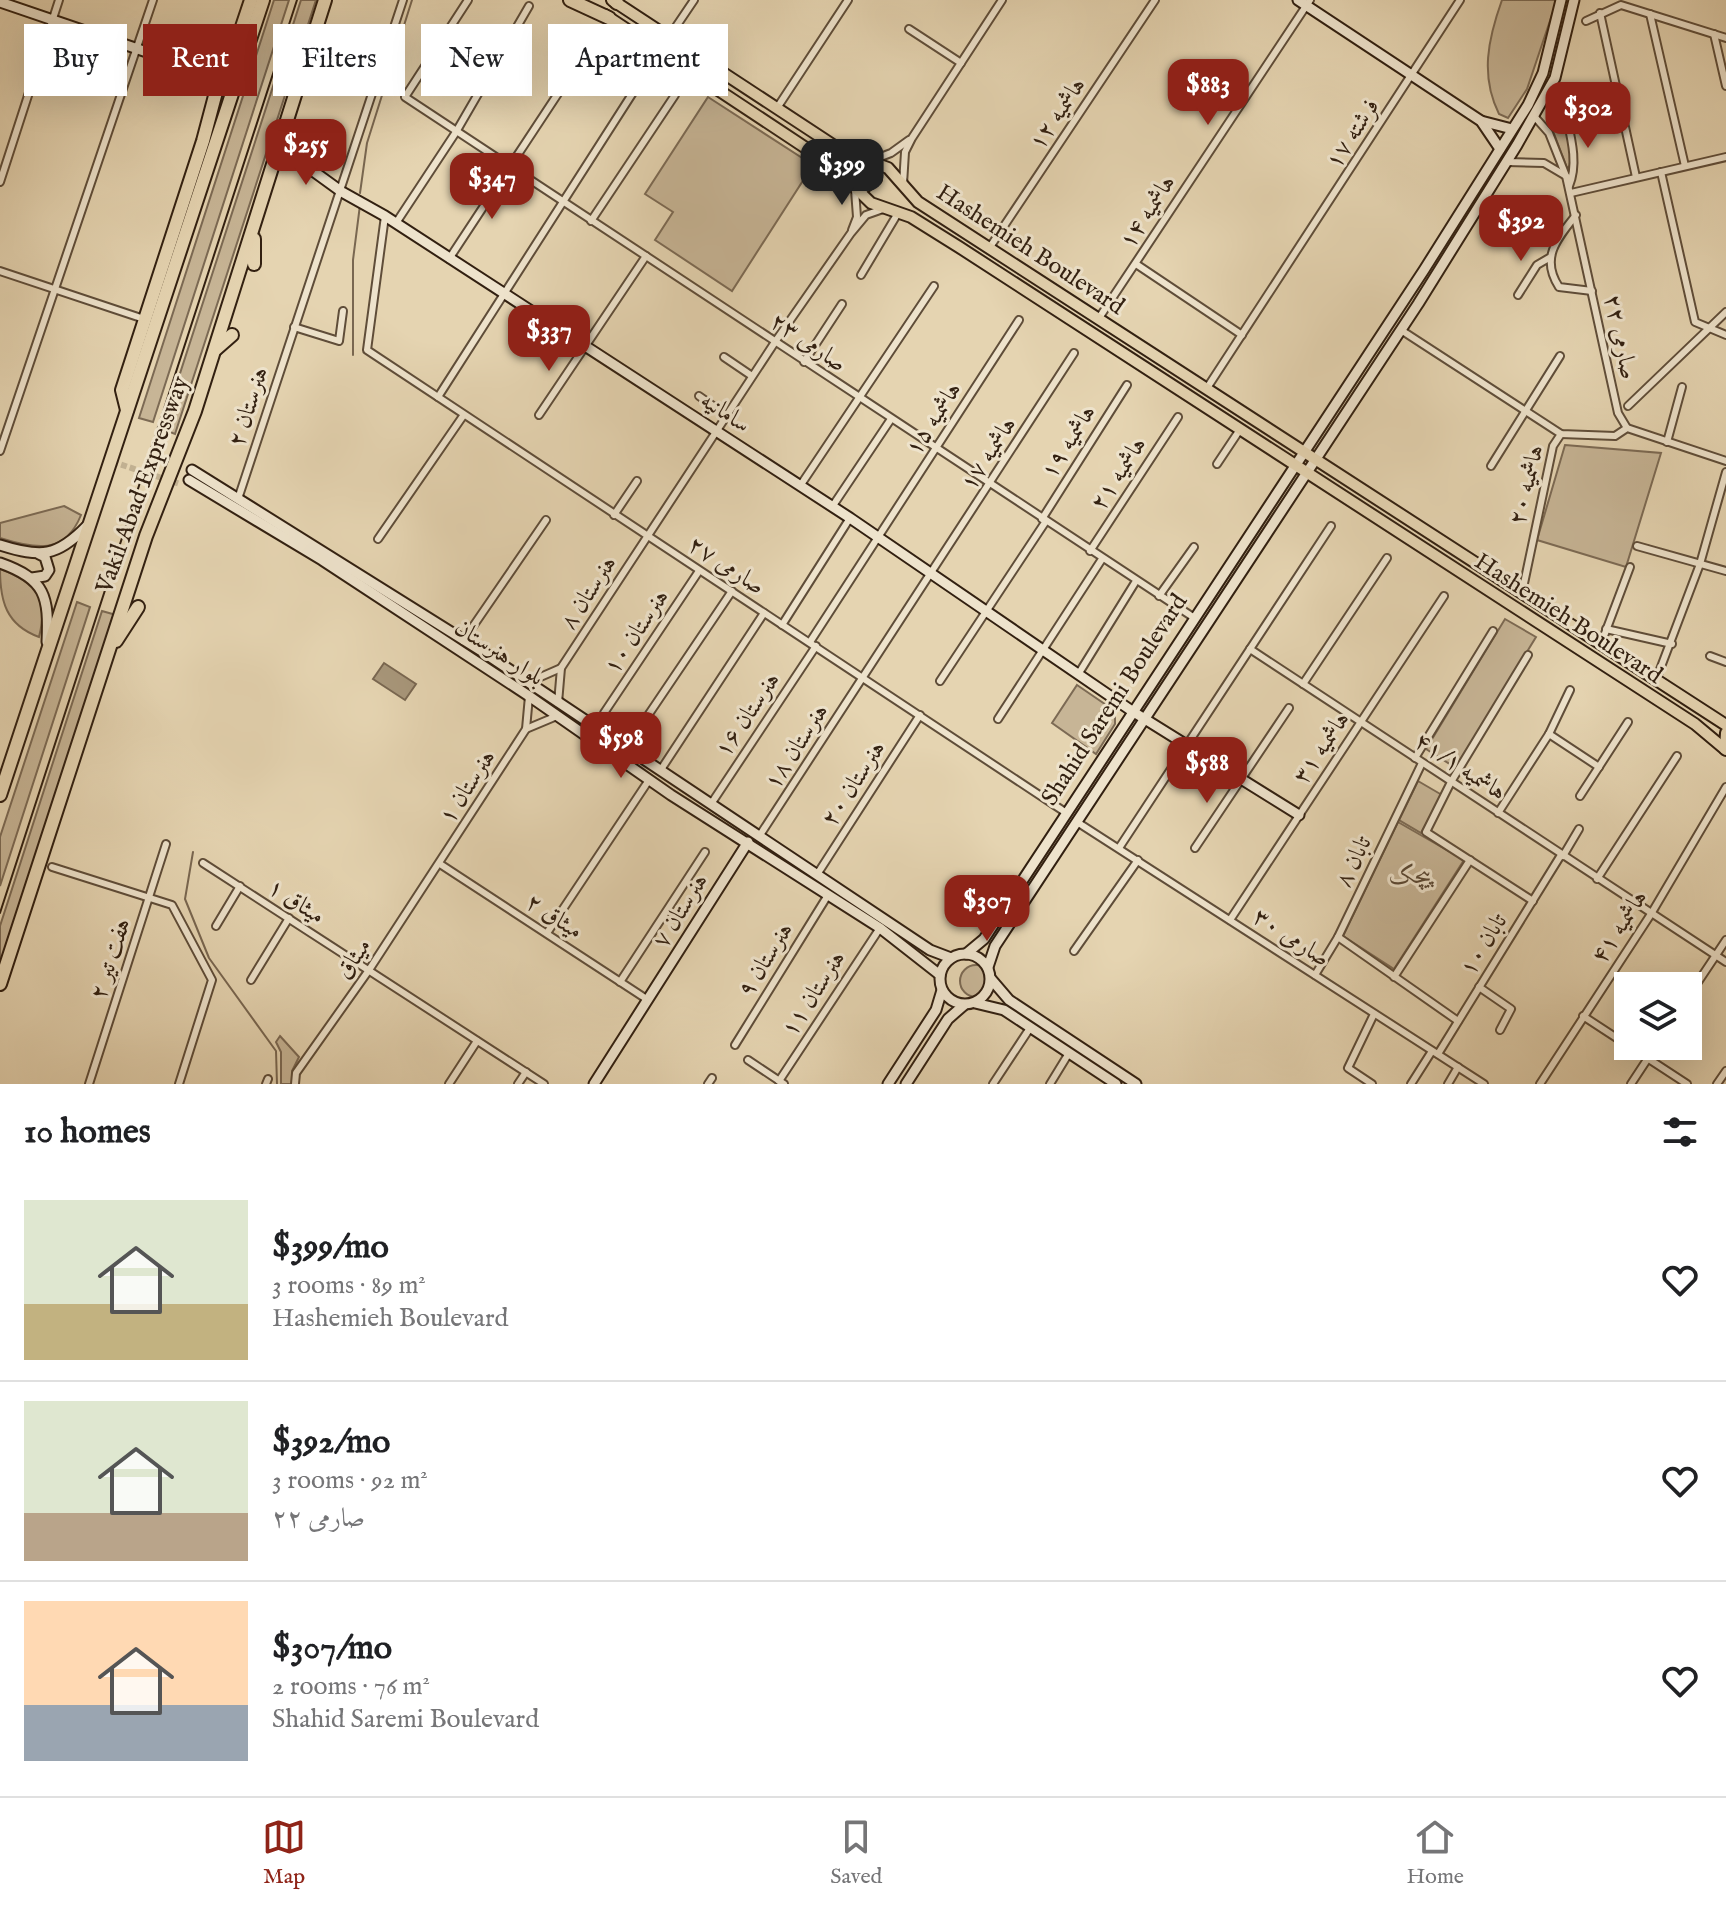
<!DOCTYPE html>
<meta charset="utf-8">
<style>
body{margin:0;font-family:"IM FELL English",Amiri,serif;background:#f2f2f2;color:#202124;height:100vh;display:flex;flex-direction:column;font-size:30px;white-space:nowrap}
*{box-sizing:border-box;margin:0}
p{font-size:26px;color:#757577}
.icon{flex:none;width:44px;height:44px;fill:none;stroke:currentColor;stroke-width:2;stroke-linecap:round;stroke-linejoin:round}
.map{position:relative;height:1084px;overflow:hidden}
.drawer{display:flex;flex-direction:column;background:#fff;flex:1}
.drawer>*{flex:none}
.top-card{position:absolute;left:24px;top:24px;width:800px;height:72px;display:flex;gap:16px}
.tools{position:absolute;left:1614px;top:972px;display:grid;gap:16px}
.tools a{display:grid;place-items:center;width:88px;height:88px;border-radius:0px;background:#fff;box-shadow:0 8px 32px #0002;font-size:40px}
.price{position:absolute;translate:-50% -68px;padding:0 18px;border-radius:16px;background:#8f2418;color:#fff;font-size:26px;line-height:52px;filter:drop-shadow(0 2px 4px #0008)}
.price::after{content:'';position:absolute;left:50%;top:48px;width:24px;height:18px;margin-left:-12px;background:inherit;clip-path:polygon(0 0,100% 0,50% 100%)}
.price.current{background:#222;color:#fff}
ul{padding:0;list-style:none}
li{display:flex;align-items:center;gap:24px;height:200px;padding:0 24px}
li+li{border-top:2px solid #e0e0e0}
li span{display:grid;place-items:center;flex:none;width:224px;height:160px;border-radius:0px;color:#555}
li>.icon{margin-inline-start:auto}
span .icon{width:96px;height:96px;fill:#fffc;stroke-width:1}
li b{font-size:34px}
h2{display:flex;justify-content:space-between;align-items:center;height:96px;padding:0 24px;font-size:34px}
.chip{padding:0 28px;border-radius:0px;background:#fff;box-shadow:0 8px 32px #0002;font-size:28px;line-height:72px}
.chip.current{background:#8f2418;color:#fff}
.menu{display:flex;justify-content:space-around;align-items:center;height:112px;border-top:2px solid #e0e0e0;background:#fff;font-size:22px;color:#757577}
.menu a{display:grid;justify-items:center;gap:4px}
.menu .current{color:#8f2418}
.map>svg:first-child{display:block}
.green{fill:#c7b596;stroke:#7c6a54;stroke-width:2}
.water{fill:#a8977b;stroke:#796751;stroke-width:2}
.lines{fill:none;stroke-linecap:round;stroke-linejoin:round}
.stream{stroke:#796751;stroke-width:2}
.street-tunnel{stroke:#c1b091;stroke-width:6;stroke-dasharray:6 3;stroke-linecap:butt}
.street-casing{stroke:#5f4d39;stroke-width:10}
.secondary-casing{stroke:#322011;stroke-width:13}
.primary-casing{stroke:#322011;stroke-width:14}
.highway-casing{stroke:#322011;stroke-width:16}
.street{stroke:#eee3cc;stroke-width:6}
.secondary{stroke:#eee3cc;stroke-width:9}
.primary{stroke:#e5d4b1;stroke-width:10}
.highway{stroke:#e5d4b1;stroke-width:12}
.tram{stroke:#322011;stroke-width:2}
.labels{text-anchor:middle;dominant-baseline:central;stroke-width:6;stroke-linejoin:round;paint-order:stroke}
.street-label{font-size:24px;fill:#322011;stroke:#eee3cc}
.park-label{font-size:24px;font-style:italic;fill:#574532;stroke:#eee3cc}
</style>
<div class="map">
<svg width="1726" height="1084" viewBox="0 0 1726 1084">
<rect width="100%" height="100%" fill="#e5d4b1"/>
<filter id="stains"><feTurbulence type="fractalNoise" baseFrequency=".0025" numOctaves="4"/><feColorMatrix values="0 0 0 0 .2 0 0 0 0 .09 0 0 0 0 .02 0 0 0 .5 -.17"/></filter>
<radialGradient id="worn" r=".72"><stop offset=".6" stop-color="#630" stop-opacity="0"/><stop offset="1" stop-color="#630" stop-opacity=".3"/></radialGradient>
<!-- green -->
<g class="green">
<polygon points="274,0 289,0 153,422 139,418"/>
<polygon points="301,0 316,0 175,434 162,429"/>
<path d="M1502 0H1557L1527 89 1508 118 1499 114C1480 76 1488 39 1502 0Z"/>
<polygon points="708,97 813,165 732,291 655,240 673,212 645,194"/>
<polygon points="1556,110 1563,110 1572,164 1567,168 1550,123"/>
<polygon points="1565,445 1661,453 1626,567 1537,540"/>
<path d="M64 506 81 515C65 555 35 549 0 538V523Z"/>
<path d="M0 569C38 583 49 598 39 637 6 625 0 601 0 569Z"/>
<polygon points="77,602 90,607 0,886 0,837"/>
<polygon points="102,611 116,615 0,971 0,926"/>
<polygon points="1505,619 1536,637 1456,768 1426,749"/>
<polygon points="1077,685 1115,711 1115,724 1096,754 1052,723"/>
<polygon points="1418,781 1442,795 1421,833 1399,820"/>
<polygon points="1398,822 1464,860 1394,969 1343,936"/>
<circle cx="976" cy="981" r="16"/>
<polygon points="280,1036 299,1057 292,1071 298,1084 281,1084 281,1052 276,1042"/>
</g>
<!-- water -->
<polygon class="water" points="384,663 416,684 405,700 373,679"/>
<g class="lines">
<!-- stream -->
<g class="stream">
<polyline points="360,193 367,143 412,0"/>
<polyline points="353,355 353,260 360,205"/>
<polyline points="193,852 185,899 209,958 276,1051 277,1084"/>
</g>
<!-- street-tunnel -->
<polyline class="street-tunnel" points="104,459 180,484"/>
<defs>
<g id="street">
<polyline points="468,0 405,97 1193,617"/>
<polyline points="1600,13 1636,177"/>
<polyline points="1650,14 1685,166"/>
<polyline points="1586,21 1621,5 1726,38"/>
<polyline points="909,29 961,63"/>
<polyline points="1714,34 1726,86"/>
<polyline points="669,37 694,0"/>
<polyline points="777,108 848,0"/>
<path d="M1565 110C1570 134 1579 162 1569 186"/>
<polyline points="1534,116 1549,133 1566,176 1618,413 1627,428"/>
<polyline points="870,161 891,153 909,140"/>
<polyline points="1507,162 1544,163 1566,176"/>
<polyline points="1661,172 1695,322 1726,335"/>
<polyline points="0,182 59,0"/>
<polyline points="903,184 905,152 912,138 1002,0"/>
<polyline points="1571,193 1726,157"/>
<path d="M1576 215C1557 239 1540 258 1559 287L1592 291"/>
<polyline points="385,216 367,350 1065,812"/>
<polyline points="591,221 675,95"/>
<polyline points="396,223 456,132 529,6"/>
<polyline points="852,230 857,217 855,190"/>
<polyline points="990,247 1155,0"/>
<polyline points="449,259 590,45"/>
<polyline points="1136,264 1242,335"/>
<polyline points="0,271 144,319"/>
<polyline points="861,275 898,213"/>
<polyline points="1518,295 1537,265 1549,258"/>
<polyline points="1099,318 1310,0"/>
<polyline points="294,327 339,341 343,311"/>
<polyline points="1401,330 1561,434 1615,436 1627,428 1726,461"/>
<polyline points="724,357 752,376"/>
<polyline points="804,362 842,304"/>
<polyline points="1207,388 1460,0"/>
<polyline points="699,396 726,415"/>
<polyline points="438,397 659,52"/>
<polyline points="1628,406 1726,312"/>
<polyline points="539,415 646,256"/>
<polyline points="1667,442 1682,387"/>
<polyline points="0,451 153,0"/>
<polyline points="1217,464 1241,428"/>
<polyline points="1491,466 1560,356"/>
<polyline points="800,486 934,286"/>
<polyline points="238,499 403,0"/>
<polyline points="832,507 891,419"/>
<polyline points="614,515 637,481"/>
<polyline points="1042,519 1127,385"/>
<polyline points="378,539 463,416"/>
<polyline points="1637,546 1726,571"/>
<polyline points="1090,551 1178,417"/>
<polyline points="1522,593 1553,446 1561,434"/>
<polyline points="1159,596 1194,547"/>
<polyline points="782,625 850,518"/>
<polyline points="1606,629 1672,644"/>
<polyline points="463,641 546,520"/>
<polyline points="810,642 1019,320"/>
<polyline points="1601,644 1630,567"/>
<polyline points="1250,649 1726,962"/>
<polyline points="1528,655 1451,782 1426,832 1533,901"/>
<polyline points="1710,656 1726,662"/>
<polyline points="1079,673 1136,581"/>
<polyline points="1656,680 1700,564 1726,472"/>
<polyline points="940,681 1046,521"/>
<polyline points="529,682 561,668"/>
<polyline points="1303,684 1387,558"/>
<polyline points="558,703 561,668 775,342 851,233 866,215 883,209"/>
<polyline points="604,713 699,571"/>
<polyline points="998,719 1102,559"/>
<polyline points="526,729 557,716"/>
<polyline points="1549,734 1599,767"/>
<polyline points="626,748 732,591"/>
<polyline points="1415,758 1493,631"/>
<polyline points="660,771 764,613"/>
<polyline points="1580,796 1628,722"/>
<polyline points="711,804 816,646"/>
<polyline points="1498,813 1549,734 1570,690"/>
<polyline points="1077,822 1484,1084"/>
<polyline points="760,835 1074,353"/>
<polyline points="1119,848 1331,526"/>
<polyline points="1195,848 1289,708"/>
<polyline points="1563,856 1579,829"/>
<polyline points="203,863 544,1084"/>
<polyline points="440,864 648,1000"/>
<polyline points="52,867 172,905 212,980 179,1084"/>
<polyline points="818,873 920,715"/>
<polyline points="1597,879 1677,756"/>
<polyline points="1230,920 1444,596"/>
<polyline points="216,926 240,886"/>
<polyline points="547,933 649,780"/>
<polyline points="1338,937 1458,1021"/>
<polyline points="1074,951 1138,860"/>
<polyline points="1315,975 1338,937 1422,763"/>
<polyline points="1394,977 1470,860"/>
<polyline points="251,980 289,918"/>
<polyline points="620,982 705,852"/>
<polyline points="1479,987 1511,1009 1500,1030"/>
<polyline points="1688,997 1726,940"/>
<polyline points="1583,1016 1687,1084"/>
<polyline points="735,1045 828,895"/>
<polyline points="1438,1054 1561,855"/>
<polyline points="748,1060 784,1084"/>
<polyline points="779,1081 880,928"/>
<polyline points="89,1084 166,844"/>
<polyline points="266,1084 268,1079"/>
<polyline points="295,1084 296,1073 369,970 526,729 529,696"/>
<polyline points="449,1084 477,1041"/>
<polyline points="518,1084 526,1072"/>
<polyline points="708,1084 712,1078"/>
<polyline points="993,1084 1030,1028"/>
<polyline points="1050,1084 1069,1053"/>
<polyline points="1372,1084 1348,1068 1374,1014"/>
<polyline points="1411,1084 1432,1051"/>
<polyline points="1448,1084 1458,1067"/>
<polyline points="1540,1084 1651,914 1726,787"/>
<polyline points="1631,1084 1656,1046"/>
<polyline points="1717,1084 1726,1071"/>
</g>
<g id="secondary">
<polyline points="1298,0 1481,121 1500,149"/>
<polyline points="0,2 220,77"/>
<polyline points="1481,121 1512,129"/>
<polyline points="291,155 342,192 385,216 850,518 1132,711 1299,815"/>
<polyline points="192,470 483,652 930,950 951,958"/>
<polyline points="189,480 322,560 529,696 671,795 880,928 940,975"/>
<path d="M0 545C41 558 57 557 87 526"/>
<path d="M0 563C46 579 49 597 47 642"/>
<polyline points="32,578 45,576 49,570 45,557 39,554"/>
<circle cx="965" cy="979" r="25"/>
<polyline points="966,954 984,939 1424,270 1528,105 1543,73 1561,0"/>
<polyline points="988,967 995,946 1418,304 1517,145 1555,78 1574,0"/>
<polyline points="991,979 1009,1000 1136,1084"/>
<polyline points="975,1003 1004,1010 1116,1084"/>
<polyline points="594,1084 748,842"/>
<polyline points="888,1084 936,1010 942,990"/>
<polyline points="906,1084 948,1019 964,1005"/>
</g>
<g id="primary">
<polyline points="612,0 842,151 888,168 918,202 1726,725"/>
<polyline points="605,15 833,166 871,203 911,217 959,247 1695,724 1726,750"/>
<polyline points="859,191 876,179 875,164"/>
<polyline points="1725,749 1726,733"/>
</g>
<g id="highway">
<polyline points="570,0 609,18"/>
<polyline points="614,0 617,3"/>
<polyline points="313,47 314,84"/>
<polyline points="254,264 254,239"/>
<polyline points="216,349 232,335"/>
<polyline points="127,410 122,390 203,141 220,77 232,57 251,0"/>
<polyline points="116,641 138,607"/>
<polyline points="0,795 263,0"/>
<polyline points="0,984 146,536 195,411 325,0"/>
</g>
</defs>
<!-- street casing -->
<use href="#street" class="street-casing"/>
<!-- secondary casing -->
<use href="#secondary" class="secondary-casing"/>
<!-- primary casing -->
<use href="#primary" class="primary-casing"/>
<!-- highway casing -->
<use href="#highway" class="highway-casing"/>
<!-- street -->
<use href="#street" class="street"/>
<!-- secondary -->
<use href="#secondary" class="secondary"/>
<!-- primary -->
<use href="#primary" class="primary"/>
<!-- highway -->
<use href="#highway" class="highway"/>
<!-- tram -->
<polyline class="tram" points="0,913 297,0"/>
</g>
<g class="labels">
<!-- street labels -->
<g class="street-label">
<text transform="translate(1058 114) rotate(-56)">هاشمیه ۱۲</text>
<text transform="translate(1353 134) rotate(-57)">فرشته ۱۷</text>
<text transform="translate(1148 212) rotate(-57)">هاشمیه ۱۴</text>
<text transform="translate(1030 250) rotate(33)">Hashemieh Boulevard</text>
<text transform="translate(1620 337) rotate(78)">صارمی ۲۲</text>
<text transform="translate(808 343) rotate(34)">صارمی ۲۳</text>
<text transform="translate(249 407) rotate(-72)">هنرستان ۲</text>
<text transform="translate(725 413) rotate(33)">سامانیه</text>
<text transform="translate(934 419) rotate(-57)">هاشمیه ۱۵</text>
<text transform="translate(1069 442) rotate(-58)">هاشمیه ۱۹</text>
<text transform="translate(989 454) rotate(-57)">هاشمیه ۱۷</text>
<text transform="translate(1119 474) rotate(-57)">هاشمیه ۲۱</text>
<text transform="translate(143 485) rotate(-70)">Vakil Abad Expressway</text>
<text transform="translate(1527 485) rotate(-76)">هاشمیه ۲۰</text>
<text transform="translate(726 566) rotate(33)">صارمی ۲۷</text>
<text transform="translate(589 593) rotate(-57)">هنرستان ۸</text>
<text transform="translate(1568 619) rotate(33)">Hashemieh Boulevard</text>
<text transform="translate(637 632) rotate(-56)">هنرستان ۱۰</text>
<text transform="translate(499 653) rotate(33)">بلوار هنرستان</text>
<text transform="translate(1115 700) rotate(-57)">Shahid Saremi Boulevard</text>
<text transform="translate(748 715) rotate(-56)">هنرستان ۱۶</text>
<text transform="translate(797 747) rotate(-57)">هنرستان ۱۸</text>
<text transform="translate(1322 748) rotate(-56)">هاشمیه ۳۱</text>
<text transform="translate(1460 767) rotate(33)">هاشمیه ۴۱/۱</text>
<text transform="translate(854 784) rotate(-57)">هنرستان ۲۰</text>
<text transform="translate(468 787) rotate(-57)">هنرستان ۱</text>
<text transform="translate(1354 862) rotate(-64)">تابان ۸</text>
<text transform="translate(296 902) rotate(33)">میثاق ۱</text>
<text transform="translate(681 911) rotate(-58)">هنرستان ۷</text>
<text transform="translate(554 917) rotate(33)">میثاق ۲</text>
<text transform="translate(1620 927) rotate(-57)">هاشمیه ۴۱</text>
<text transform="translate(1291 938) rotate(33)">صارمی ۳۰</text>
<text transform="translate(1484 945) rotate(-58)">تابان ۱۰</text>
<text transform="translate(111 959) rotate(-72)">هفت تیر ۲</text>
<text transform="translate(354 959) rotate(-56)">میثاق</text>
<text transform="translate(766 960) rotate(-58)">هنرستان ۹</text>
<text transform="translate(814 994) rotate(-57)">هنرستان ۱۱</text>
</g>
<!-- park labels -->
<g class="park-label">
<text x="1411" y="876">پیچک</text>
</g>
</g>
<rect width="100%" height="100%" filter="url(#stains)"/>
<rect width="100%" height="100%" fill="url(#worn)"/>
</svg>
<div class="tools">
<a><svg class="icon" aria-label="layers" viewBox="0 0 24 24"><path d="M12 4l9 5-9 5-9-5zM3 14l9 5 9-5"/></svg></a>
</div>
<b class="price" style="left:1208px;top:127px">$883</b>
<b class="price" style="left:1588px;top:150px">$302</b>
<b class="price" style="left:306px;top:187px">$255</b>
<b class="price current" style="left:842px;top:207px">$399</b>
<b class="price" style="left:492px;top:221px">$347</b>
<b class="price" style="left:1521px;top:263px">$392</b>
<b class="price" style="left:549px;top:373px">$337</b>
<b class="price" style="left:621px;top:780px">$598</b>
<b class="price" style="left:1207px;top:805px">$588</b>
<b class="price" style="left:987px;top:943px">$307</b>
<div class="top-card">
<a class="chip">Buy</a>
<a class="chip current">Rent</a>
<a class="chip">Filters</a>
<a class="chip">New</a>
<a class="chip">Apartment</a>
</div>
</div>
<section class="drawer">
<h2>10 homes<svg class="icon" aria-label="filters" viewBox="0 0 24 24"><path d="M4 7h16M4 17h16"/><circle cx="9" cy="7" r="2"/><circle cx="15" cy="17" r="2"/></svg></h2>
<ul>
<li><span style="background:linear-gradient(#dfe7d0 65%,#c2b280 0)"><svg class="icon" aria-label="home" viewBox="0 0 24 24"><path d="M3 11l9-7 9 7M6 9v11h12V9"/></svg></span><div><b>$399/mo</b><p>3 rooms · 89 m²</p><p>Hashemieh Boulevard</p></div><svg class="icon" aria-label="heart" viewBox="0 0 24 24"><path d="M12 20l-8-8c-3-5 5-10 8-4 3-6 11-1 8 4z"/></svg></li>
<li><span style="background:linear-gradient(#dfe7d0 70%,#b9a48a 0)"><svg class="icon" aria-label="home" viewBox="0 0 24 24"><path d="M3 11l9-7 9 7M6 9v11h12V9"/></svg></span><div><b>$392/mo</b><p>3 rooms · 92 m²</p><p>صارمی ۲۲</p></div><svg class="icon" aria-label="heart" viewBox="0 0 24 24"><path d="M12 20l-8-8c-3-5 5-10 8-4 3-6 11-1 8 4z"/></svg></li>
<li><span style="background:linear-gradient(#ffd9b3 65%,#9aa5b1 0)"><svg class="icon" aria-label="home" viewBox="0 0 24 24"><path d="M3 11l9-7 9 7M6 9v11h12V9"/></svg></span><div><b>$307/mo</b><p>2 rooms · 76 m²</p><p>Shahid Saremi Boulevard</p></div><svg class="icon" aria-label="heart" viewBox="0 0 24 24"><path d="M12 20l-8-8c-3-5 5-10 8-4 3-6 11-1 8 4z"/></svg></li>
</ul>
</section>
<nav class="menu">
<a class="current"><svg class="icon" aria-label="map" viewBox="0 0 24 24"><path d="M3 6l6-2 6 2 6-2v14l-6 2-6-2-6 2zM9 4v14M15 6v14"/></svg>Map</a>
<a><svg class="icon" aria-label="saved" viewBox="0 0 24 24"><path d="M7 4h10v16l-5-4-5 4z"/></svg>Saved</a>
<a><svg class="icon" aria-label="home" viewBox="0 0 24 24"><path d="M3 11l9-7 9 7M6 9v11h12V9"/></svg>Home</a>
</nav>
